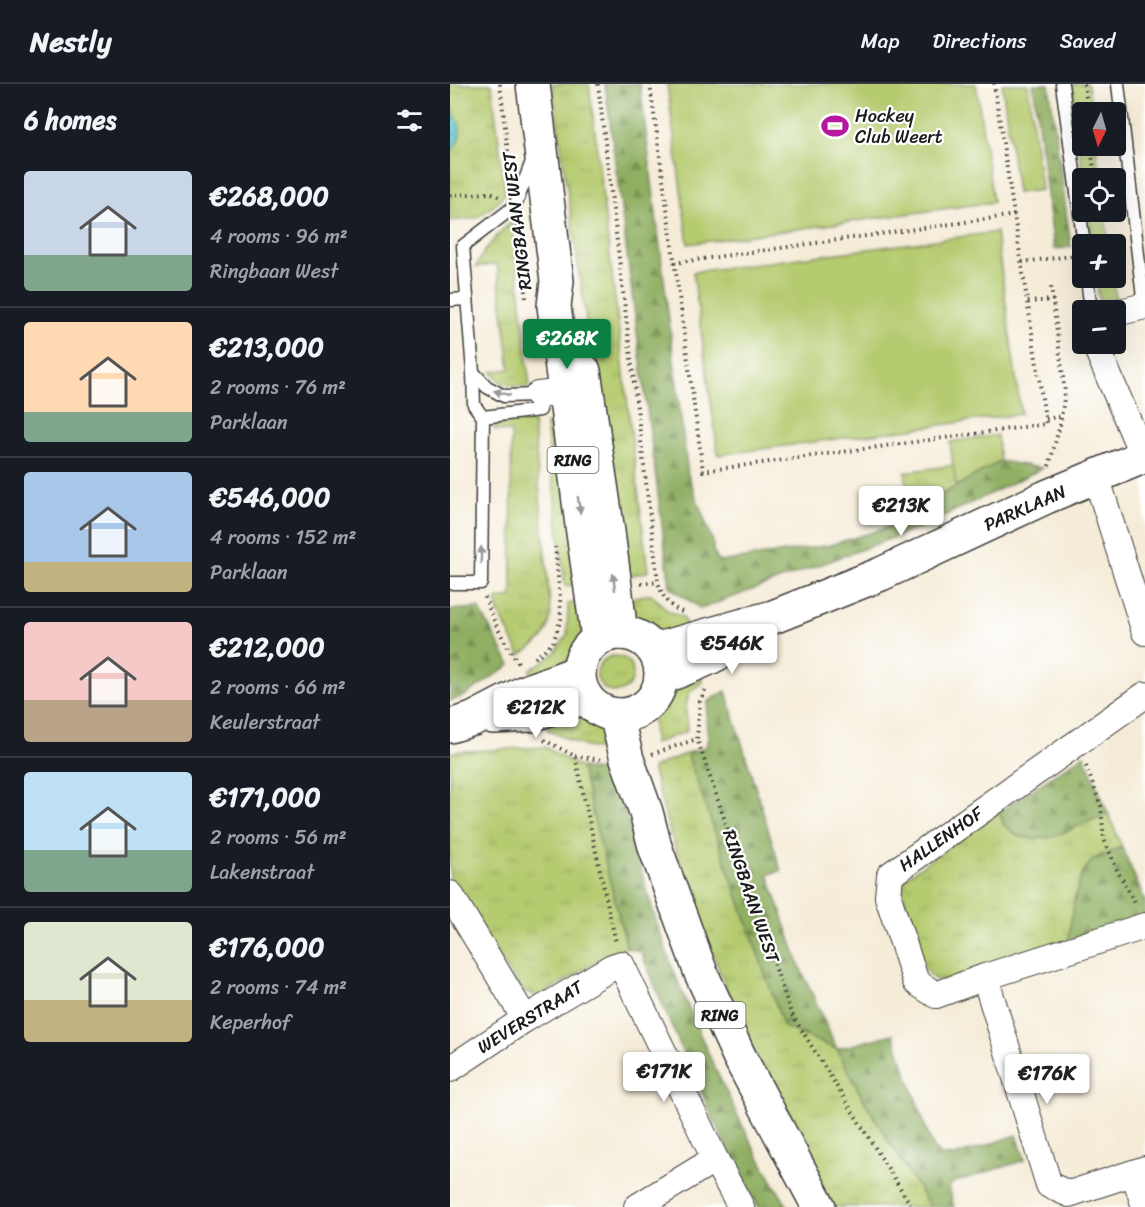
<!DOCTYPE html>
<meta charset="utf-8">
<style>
body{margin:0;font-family:Sriracha,sans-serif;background:#20242c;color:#f1f3f6;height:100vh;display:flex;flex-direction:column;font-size:22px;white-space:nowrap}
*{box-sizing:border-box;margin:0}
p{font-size:20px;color:#9ea1a6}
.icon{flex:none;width:33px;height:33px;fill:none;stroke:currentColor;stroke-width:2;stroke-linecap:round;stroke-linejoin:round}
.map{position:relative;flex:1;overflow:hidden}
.sheet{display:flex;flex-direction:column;background:#171b24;width:450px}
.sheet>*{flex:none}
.needle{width:39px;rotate:185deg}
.fabs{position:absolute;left:622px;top:18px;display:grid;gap:12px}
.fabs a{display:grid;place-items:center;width:54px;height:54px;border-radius:6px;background:#171b24;box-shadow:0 6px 24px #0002;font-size:30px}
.price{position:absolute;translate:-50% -51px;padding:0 14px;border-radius:6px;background:#fff;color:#222;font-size:20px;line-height:39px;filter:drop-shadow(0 2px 3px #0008)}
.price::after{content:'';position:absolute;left:50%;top:36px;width:18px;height:14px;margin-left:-9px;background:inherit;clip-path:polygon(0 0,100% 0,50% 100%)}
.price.on{background:#0b8043;color:#fff}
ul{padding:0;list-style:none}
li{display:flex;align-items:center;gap:18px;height:150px;padding:0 24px}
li+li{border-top:2px solid #363941}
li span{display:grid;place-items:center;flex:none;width:168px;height:120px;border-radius:6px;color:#555}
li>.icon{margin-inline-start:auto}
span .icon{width:72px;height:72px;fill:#fffc;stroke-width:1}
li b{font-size:26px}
h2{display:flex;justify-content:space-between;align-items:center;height:72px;padding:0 24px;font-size:26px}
header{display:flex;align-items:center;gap:36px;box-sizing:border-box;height:84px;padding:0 30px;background:#171b24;border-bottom:2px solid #363941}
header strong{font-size:28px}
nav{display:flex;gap:33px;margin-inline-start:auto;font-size:21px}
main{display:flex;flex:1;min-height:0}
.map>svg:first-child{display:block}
.grass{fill:url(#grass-tufts);stroke:#687446;stroke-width:1.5}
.forest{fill:url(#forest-firs);stroke:#56663f;stroke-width:1.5}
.park{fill:url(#park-crowns);stroke:#687446;stroke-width:1.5}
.pitch{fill:#b5cb70;stroke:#687446;stroke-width:1.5}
.water{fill:url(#water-waves);stroke:#386e73;stroke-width:1.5}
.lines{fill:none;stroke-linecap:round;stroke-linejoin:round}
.lane-casing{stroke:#3d3b38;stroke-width:15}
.street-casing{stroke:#3d3b38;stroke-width:28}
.secondary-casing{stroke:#3d3b38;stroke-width:36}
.primary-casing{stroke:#3d3b38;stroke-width:36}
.path{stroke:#3d3b38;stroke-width:4;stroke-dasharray:1.5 4.5;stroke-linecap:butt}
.lane{stroke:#fff;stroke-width:12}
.street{stroke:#fff;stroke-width:26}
.secondary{stroke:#fff;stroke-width:33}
.primary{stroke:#fff;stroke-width:33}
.oneway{fill:#999}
.labels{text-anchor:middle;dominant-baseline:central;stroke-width:4.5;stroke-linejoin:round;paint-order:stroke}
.shield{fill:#fff;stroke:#606060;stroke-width:1.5}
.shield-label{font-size:16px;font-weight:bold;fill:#1c1c1c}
.poi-label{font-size:18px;fill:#1c1c1c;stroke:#fff;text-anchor:start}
.street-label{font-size:18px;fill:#1c1c1c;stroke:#fff}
</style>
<header>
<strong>Nestly</strong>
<nav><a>Map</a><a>Directions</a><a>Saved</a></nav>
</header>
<main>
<section class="sheet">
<h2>6 homes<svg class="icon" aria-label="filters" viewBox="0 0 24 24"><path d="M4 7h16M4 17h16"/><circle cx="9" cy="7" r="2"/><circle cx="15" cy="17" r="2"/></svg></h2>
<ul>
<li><span style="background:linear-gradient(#c9d6e8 70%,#7fa58c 0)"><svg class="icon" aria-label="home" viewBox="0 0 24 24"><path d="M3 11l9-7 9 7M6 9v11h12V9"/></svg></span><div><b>€268,000</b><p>4 rooms · 96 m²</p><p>Ringbaan West</p></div></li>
<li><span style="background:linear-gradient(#ffd9b3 75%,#7fa58c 0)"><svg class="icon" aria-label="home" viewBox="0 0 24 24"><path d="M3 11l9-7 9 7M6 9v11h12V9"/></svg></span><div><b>€213,000</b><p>2 rooms · 76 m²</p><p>Parklaan</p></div></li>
<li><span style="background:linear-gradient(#a9c7e8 75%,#c2b280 0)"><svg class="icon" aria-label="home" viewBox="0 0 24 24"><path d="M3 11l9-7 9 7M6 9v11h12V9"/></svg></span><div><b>€546,000</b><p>4 rooms · 152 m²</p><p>Parklaan</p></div></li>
<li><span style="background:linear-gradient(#f6c9c9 65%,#b9a48a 0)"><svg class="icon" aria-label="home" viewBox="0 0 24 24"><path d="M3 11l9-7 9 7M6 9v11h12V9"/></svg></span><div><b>€212,000</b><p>2 rooms · 66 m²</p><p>Keulerstraat</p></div></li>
<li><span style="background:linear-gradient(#bfe0f5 65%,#7fa58c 0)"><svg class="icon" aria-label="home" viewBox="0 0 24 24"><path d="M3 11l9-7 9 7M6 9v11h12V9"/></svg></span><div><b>€171,000</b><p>2 rooms · 56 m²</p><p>Lakenstraat</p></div></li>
<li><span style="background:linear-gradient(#dfe7d0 65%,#c2b280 0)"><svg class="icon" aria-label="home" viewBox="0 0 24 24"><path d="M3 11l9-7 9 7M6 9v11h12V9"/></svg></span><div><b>€176,000</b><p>2 rooms · 74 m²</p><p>Keperhof</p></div></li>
</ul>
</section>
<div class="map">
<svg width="695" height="1123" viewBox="0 0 695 1123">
<defs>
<pattern id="grass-tufts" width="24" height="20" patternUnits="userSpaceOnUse" patternTransform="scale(1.5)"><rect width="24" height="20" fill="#b5cb70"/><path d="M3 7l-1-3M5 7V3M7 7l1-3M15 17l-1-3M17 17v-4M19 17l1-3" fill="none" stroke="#9bae60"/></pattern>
<pattern id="forest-firs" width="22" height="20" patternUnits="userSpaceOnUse" patternTransform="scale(1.5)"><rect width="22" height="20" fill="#90af62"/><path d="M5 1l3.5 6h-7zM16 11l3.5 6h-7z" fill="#758e50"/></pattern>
<pattern id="park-crowns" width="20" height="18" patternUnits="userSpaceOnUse" patternTransform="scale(1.5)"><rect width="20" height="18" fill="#b5cb70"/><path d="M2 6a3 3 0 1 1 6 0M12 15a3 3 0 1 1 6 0" fill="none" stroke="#9bae60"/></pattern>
<pattern id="water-waves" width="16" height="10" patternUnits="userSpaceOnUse" patternTransform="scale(1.5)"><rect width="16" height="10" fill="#53c1ca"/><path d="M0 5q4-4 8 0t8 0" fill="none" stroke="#48a5ad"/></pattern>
</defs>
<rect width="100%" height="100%" fill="#fff"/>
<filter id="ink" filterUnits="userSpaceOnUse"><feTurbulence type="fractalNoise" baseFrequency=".0167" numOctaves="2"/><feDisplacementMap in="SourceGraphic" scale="12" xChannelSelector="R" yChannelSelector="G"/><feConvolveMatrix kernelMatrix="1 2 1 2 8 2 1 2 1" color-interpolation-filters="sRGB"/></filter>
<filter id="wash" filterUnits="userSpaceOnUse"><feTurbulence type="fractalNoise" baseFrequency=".008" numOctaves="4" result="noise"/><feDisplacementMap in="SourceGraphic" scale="24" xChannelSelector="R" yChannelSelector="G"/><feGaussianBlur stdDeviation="1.35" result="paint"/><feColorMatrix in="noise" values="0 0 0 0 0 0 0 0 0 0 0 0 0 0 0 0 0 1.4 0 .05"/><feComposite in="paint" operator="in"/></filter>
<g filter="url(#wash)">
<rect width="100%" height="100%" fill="#f5ecd8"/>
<!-- grass -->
<g class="grass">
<polygon points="0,0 42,0 55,109 45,121 26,134 0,137"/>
<polygon points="102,0 139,0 198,488 173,493"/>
<polygon points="622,0 638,0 642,28 633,28 633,62 646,62 650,94 633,94"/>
<polygon points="638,128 654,128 659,160 642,160"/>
<path d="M62 136 80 303C62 302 53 304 42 288L60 285 47 180 26 183C34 164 48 151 62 136Z"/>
<polygon points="646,194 663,194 666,215 649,215"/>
<path d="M83 336 101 531C96 557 91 557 70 571L48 527 47 515 62 513 61 348 44 346 46 341 51 340Z"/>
<polygon points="96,340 115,356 128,500 115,502"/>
<polygon points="201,510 218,527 233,533 239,547 216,552 198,545 182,531 179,514"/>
<polygon points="130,518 134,545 122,571 110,586 83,597 80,586 104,570 117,551 118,520"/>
<circle cx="165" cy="590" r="18"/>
<polygon points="249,587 252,598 239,609 236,623 237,647 204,660 203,634 216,609"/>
<polygon points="123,629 153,643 158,667 136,663 99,647 93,635"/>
<polygon points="95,663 131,684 177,864 159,870 89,913 70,905 0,799 0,668"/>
<polygon points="237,669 334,943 387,965 413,1015 480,1123 383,1123 293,947 248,831 220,748 202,684"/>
<polygon points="549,728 554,741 568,752 603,753 658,729 672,763 644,775 625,813 618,858 496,897 484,895 474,883 452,805 456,793"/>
</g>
<!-- forest -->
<g class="forest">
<polygon points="155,0 190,0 238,391 263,458 263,467 269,478 380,461 433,445 550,377 593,384 472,443 251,525 220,503"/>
<polygon points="583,0 599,0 621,163 604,165"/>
<polygon points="29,524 60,581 14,612 0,617 0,526"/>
<path d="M276 607 331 787 318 790 350 883 387 965 443 950 481 1058C487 1070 489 1072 504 1072L567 1051 575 1076 502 1099 499 1105 504 1123H480L413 1015 387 965 334 943 237 669 256 663 258 653 256 637 258 618Z"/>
<polygon points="634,671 658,729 603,753 583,755 568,752 554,741 549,728"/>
<path d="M131 684 165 689C180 746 194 804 214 860 229 903 247 945 266 986 288 1033 310 1079 338 1123H308L264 1037 218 934 191 868 177 864Z"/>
<path d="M672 763 695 817V833L618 858C621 836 625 787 646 774 654 769 664 767 672 763Z"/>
</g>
<!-- park -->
<polygon class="park" points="504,381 506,402 460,428 455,388"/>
<!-- pitch -->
<g class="pitch">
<polygon points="217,0 526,0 543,118 238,160"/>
<polygon points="552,0 578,0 591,106 567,109"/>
<polygon points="546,148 571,330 268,371 243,188"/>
<polygon points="547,351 550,377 506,402 500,358"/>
</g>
<!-- water -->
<path class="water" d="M0 22C3 28 7 34 9 40 12 50 8 62 0 67Z"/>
</g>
<g filter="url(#ink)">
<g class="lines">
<defs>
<g id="lane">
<polyline points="612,0 634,160"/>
<polyline points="668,0 694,222"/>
<polyline points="637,194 641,226"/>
<polyline points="0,216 17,215"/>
<polyline points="23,288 37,303 54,312 88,311"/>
<polyline points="33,333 90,326"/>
<polyline points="0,499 31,499 33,333 24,321 23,288 13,162 65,122 83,75"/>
</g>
<g id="street">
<polyline points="666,229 695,222"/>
<polyline points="645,260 693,372"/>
<polyline points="88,311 114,308 133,315"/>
<polyline points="646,392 695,548"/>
<polyline points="695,611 440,791 438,813 466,898 486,911 535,893 695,842"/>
<polyline points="0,810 75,935"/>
<polyline points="535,893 599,1101 619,1110 695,1085"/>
<polyline points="0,985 75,935 162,883 171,880 265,1075 291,1123"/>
<polyline points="684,1089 695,1123"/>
<polyline points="187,1123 265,1075"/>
</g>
<g id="secondary">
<polyline points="204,566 323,533 431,490 596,413 695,372"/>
<path d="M211 594C241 582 271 571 297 552"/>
<polyline points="43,633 80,631 136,613"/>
<polyline points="0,642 23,635 75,608 129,588"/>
</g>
<g id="primary">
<polyline points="83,0 107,197 104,222 133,449 148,554"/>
<polyline points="134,287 158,448 171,549"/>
<circle cx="170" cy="590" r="41"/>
<polyline points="166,631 177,675 196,728 205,763 251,889 289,972 369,1123"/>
</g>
</defs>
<!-- lane casing -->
<use href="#lane" class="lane-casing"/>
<!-- street casing -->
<use href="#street" class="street-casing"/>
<!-- secondary casing -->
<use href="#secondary" class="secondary-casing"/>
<!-- primary casing -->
<use href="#primary" class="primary-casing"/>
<!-- path -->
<g class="path">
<polyline points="50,0 60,86"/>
<path d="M148 0 208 498C213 514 218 523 235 529"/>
<polyline points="200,0 253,387 596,340 544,0"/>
<polyline points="634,0 638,28"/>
<polyline points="641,62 645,94"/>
<polyline points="0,111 42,109 51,114"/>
<polyline points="67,141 76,214"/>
<polyline points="572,178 622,172"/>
<polyline points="224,179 565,131"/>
<polyline points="578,218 603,216"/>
<polyline points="596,335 612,332"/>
<polyline points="599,382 610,341 615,308 601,203"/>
<polyline points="191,500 208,498"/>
<path d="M35 513C43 538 55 560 70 581"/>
<polyline points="85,574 103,559 111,535 110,513 105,463"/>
<polyline points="255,606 250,617 247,655 341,929 462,1123"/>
<polyline points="94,656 125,672 166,859"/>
<polyline points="202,670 247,655"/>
<polyline points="125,672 151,676"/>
<polyline points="636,682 651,722 654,755 667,786 686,820"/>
</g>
<!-- lane -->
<use href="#lane" class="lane"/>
<!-- street -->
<use href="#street" class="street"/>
<!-- secondary -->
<use href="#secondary" class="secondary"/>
<!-- primary -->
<use href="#primary" class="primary"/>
</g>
<!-- one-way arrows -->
<defs><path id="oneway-solid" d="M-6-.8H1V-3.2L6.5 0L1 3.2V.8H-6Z" transform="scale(1.5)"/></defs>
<g class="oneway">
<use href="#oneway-solid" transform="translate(52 309) rotate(-164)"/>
<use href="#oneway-solid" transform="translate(129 421) rotate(82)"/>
<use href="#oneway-solid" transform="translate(31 471) rotate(-89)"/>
<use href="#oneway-solid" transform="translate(164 498) rotate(-97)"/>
</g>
</g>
<!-- icons -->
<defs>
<symbol id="stadium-bare" viewBox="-9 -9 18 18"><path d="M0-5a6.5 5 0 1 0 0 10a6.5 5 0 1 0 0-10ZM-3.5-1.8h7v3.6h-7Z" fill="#b5179e" stroke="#fff" stroke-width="2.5" paint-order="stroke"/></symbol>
</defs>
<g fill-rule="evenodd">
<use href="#stadium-bare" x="366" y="23" width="38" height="38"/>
</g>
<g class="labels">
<!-- shield labels -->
<g class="shield">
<rect x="97.5" y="363" width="51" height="26" rx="4.5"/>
<rect x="244.5" y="918" width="51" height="26" rx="4.5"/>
</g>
<g class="shield-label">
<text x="123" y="376">RING</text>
<text x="270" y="931">RING</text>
</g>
<!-- poi labels -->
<g class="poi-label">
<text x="405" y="32">Hockey<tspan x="405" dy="21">Club Weert</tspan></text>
</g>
<!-- street labels -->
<g class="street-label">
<text transform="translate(67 137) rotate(-97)">RINGBAAN WEST</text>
<text transform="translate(575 424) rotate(-24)">PARKLAAN</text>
<text transform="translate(491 755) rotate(-35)">HALLENHOF</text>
<text transform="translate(301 812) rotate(71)">RINGBAAN WEST</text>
<text transform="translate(80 933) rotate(-32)">WEVERSTRAAT</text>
</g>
</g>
</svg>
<div class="fabs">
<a><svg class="needle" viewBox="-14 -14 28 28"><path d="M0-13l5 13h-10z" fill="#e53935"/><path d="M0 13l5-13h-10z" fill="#9ea1a6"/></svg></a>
<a><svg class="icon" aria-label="locate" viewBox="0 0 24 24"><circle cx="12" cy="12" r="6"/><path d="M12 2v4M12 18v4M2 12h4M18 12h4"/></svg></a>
<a>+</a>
<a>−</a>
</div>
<b class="price on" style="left:117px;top:286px">€268K</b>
<b class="price" style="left:451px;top:453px">€213K</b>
<b class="price" style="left:282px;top:591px">€546K</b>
<b class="price" style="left:86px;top:655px">€212K</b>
<b class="price" style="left:214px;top:1019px">€171K</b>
<b class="price" style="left:597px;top:1021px">€176K</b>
</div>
</main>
